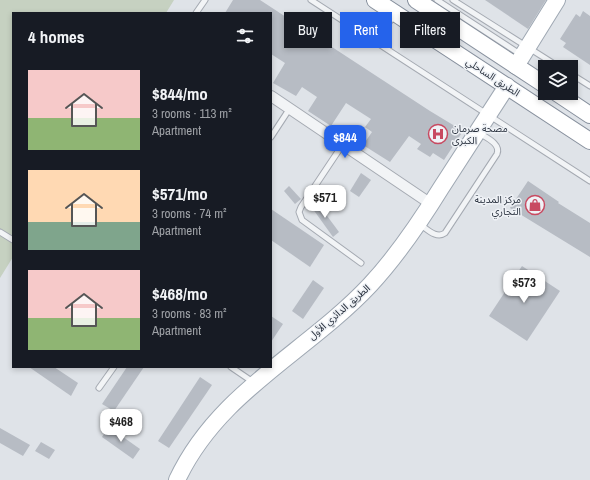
<!DOCTYPE html>
<meta charset="utf-8">
<style>
body{margin:0;font-family:"Archivo Narrow","Noto Sans Arabic",sans-serif;background:#20242c;color:#f1f3f6;height:100vh;display:flex;flex-direction:column;font-size:15px;white-space:nowrap}
*{box-sizing:border-box;margin:0}
p{font-size:13px;color:#9ea1a6}
.icon{flex:none;width:22px;height:22px;fill:none;stroke:currentColor;stroke-width:2;stroke-linecap:round;stroke-linejoin:round}
.map{position:relative;flex:1;overflow:hidden}
.sheet{position:absolute;left:12px;top:12px;width:260px;height:356px;display:flex;flex-direction:column;background:#171b24;border-radius:0px;box-shadow:0 2px 6px #0003}
.sheet>*{flex:none}
.guide{position:absolute;left:284px;top:12px;width:246px;height:36px;display:flex;gap:8px}
.controls{position:absolute;left:538px;top:60px;display:grid;gap:8px}
.controls a{display:grid;place-items:center;width:40px;height:40px;border-radius:0px;background:#171b24;box-shadow:0 2px 6px #0003;font-size:20px}
.price{position:absolute;translate:-50% -34px;padding:0 9px;border-radius:8px;background:#fff;color:#222;font-size:13px;line-height:26px;filter:drop-shadow(0 1px 2px #0008)}
.price::after{content:'';position:absolute;left:50%;top:24px;width:12px;height:9px;margin-left:-6px;background:inherit;clip-path:polygon(0 0,100% 0,50% 100%)}
.price.current{background:#2563eb;color:#fff}
ul{padding:0;list-style:none}
li{display:flex;align-items:center;gap:12px;height:100px;padding:0 16px}
li span{display:grid;place-items:center;flex:none;width:112px;height:80px;border-radius:0px;color:#555}
li>.icon{margin-inline-start:auto}
span .icon{width:48px;height:48px;fill:#fffc;stroke-width:1}
li b{font-size:17px}
h2{display:flex;justify-content:space-between;align-items:center;height:48px;padding:0 16px;font-size:17px}
.pill{padding:0 14px;border-radius:0px;background:#171b24;box-shadow:0 2px 6px #0003;font-size:14px;line-height:36px}
.pill.current{background:#2563eb;color:#fff}
.map>svg:first-child{display:block}
.green{fill:#c6d1c1}
.building{fill:#b7bcc4}
.lines{fill:none;stroke-linecap:round;stroke-linejoin:round}
.service-casing{stroke:#a5aab2;stroke-width:7}
.minor-casing{stroke:#a5aab2;stroke-width:12}
.primary-casing{stroke:#9fa8b3;stroke-width:18}
.trunk-casing{stroke:#88919e;stroke-width:18}
.service{stroke:#f2f4f6;stroke-width:5}
.minor{stroke:#f2f4f6;stroke-width:10}
.primary{stroke:#fff;stroke-width:16}
.trunk{stroke:#fff;stroke-width:16}
.labels{text-anchor:middle;dominant-baseline:central;stroke-width:3;stroke-linejoin:round;paint-order:stroke}
.street-label{font-size:10px;fill:#29313e;stroke:#eff2f6}
.poi-label{font-size:10px;fill:#29313e;stroke:#eff2f6;text-anchor:start}
</style>
<div class="map">
<svg width="590" height="480" viewBox="0 0 590 480">
<rect width="100%" height="100%" fill="#dfe3e8"/>
<!-- green -->
<polygon class="green" points="0,0 174,0 166,13 13,13 13,257 0,278"/>
<!-- building -->
<g class="building">
<polygon points="233,0 260,0 430,111 463,131 444,160 433,153 430,157 417,149 421,144 409,136 390,162 363,145 372,132 365,127 371,119 346,103 331,126 308,111 317,97 302,87 296,96 273,83 285,63 271,54 271,13 225,13"/>
<polygon points="485,0 546,0 528,29"/>
<polygon points="583,11 590,16 590,65 563,47 566,43 560,39 576,14 580,17"/>
<polygon points="361,173 371,180 359,197 350,191"/>
<polygon points="528,181 559,202 558,203 590,223 590,257 510,208"/>
<polygon points="289,186 301,199 295,204 284,191"/>
<polygon points="316,201 339,232 333,237 310,205"/>
<polygon points="271,209 324,245 310,267 271,240"/>
<polygon points="522,266 560,291 527,341 489,316"/>
<polygon points="313,280 324,288 303,319 292,311"/>
<polygon points="271,316 283,324 271,342"/>
<polygon points="29,367 54,367 78,383 71,396"/>
<polygon points="127,367 144,367 114,411 102,404"/>
<polygon points="200,377 212,385 169,448 158,441"/>
<polygon points="109,427 140,449 133,459 102,437"/>
<polygon points="0,428 30,445 23,456 0,443"/>
<polygon points="41,442 55,450 49,459 35,451"/>
</g>
<g class="lines">
<defs>
<g id="service">
<polyline points="311,0 590,181"/>
<polyline points="437,0 520,54"/>
<polyline points="453,0 559,67"/>
<polyline points="196,13 205,0"/>
<polyline points="376,41 395,14"/>
<polyline points="571,74 590,86"/>
<polyline points="271,137 290,108"/>
<polyline points="343,144 301,207 299,212 302,220 361,263"/>
<path d="M421 225C428 230 437 239 445 233L497 154C501 144 487 138 479 133"/>
<polyline points="0,232 13,240"/>
<polyline points="231,367 253,382"/>
<polyline points="99,388 114,367"/>
</g>
<polyline id="minor" points="271,96 431,204"/>
<g id="primary">
<polyline points="516,66 557,0"/>
<path d="M177 480C218 392 306 353 370 285 397 256 420 222 441 188 463 154 485 120 507 86"/>
</g>
<g id="trunk">
<polyline points="375,0 590,141"/>
<polyline points="416,0 545,85"/>
<polyline points="557,93 590,115"/>
</g>
</defs>
<!-- service casing -->
<use href="#service" class="service-casing"/>
<!-- minor casing -->
<use href="#minor" class="minor-casing"/>
<!-- primary casing -->
<use href="#primary" class="primary-casing"/>
<!-- trunk casing -->
<use href="#trunk" class="trunk-casing"/>
<!-- service -->
<use href="#service" class="service"/>
<!-- minor -->
<use href="#minor" class="minor"/>
<!-- primary -->
<use href="#primary" class="primary"/>
<!-- trunk -->
<use href="#trunk" class="trunk"/>
</g>
<!-- icons -->
<defs>
<symbol id="hospital-ring" viewBox="-11 -11 22 22"><circle r="9.5" fill="#eff2f6" stroke="#c84a61" stroke-width="1.5"/><path d="M-5-5h3v3.5h4V-5h3V5h-3V1.5h-4V5h-3Z" fill="#c84a61"/></symbol>
<symbol id="shop-ring" viewBox="-11 -11 22 22"><circle r="9.5" fill="#eff2f6" stroke="#c84a61" stroke-width="1.5"/><path d="M-5-2.5h2.3a2.7 3.5 0 0 1 5.4 0H5L5.5 6h-11ZM-1.5-2.5h3a1.5 2.3 0 0 0-3 0Z" fill="#c84a61"/></symbol>
</defs>
<g fill-rule="evenodd">
<use href="#hospital-ring" x="427" y="123" width="22" height="22"/>
<use href="#shop-ring" x="524" y="194" width="22" height="22"/>
</g>
<g class="labels">
<!-- street labels -->
<g class="street-label">
<text transform="translate(493 77) rotate(33)">الطريق الساحلي</text>
<text transform="translate(339 312) rotate(-41)">الطريق الدائري الأول</text>
</g>
<!-- poi labels -->
<g class="poi-label">
<text x="452" y="128">مصحة صرمان<tspan x="452" dy="12">الكبرى</tspan></text>
<text x="521" y="199" text-anchor="end">مركز المدينة<tspan x="521" dy="12">التجاري</tspan></text>
</g>
</g>
</svg>
<div class="controls">
<a><svg class="icon" aria-label="layers" viewBox="0 0 24 24"><path d="M12 4l9 5-9 5-9-5zM3 14l9 5 9-5"/></svg></a>
</div>
<b class="price current" style="left:345px;top:159px">$844</b>
<b class="price" style="left:325px;top:219px">$571</b>
<b class="price" style="left:524px;top:304px">$573</b>
<b class="price" style="left:121px;top:443px">$468</b>
<div class="guide">
<a class="pill">Buy</a>
<a class="pill current">Rent</a>
<a class="pill">Filters</a>
</div>
<section class="sheet">
<h2>4 homes<svg class="icon" aria-label="filters" viewBox="0 0 24 24"><path d="M4 7h16M4 17h16"/><circle cx="9" cy="7" r="2"/><circle cx="15" cy="17" r="2"/></svg></h2>
<ul>
<li><span style="background:linear-gradient(#f6c9c9 60%,#8fb573 0)"><svg class="icon" aria-label="home" viewBox="0 0 24 24"><path d="M3 11l9-7 9 7M6 9v11h12V9"/></svg></span><div><b>$844/mo</b><p>3 rooms · 113 m²</p><p>Apartment</p></div></li>
<li><span style="background:linear-gradient(#ffd9b3 65%,#7fa58c 0)"><svg class="icon" aria-label="home" viewBox="0 0 24 24"><path d="M3 11l9-7 9 7M6 9v11h12V9"/></svg></span><div><b>$571/mo</b><p>3 rooms · 74 m²</p><p>Apartment</p></div></li>
<li><span style="background:linear-gradient(#f6c9c9 60%,#8fb573 0)"><svg class="icon" aria-label="home" viewBox="0 0 24 24"><path d="M3 11l9-7 9 7M6 9v11h12V9"/></svg></span><div><b>$468/mo</b><p>3 rooms · 83 m²</p><p>Apartment</p></div></li>
</ul>
</section>
</div>
